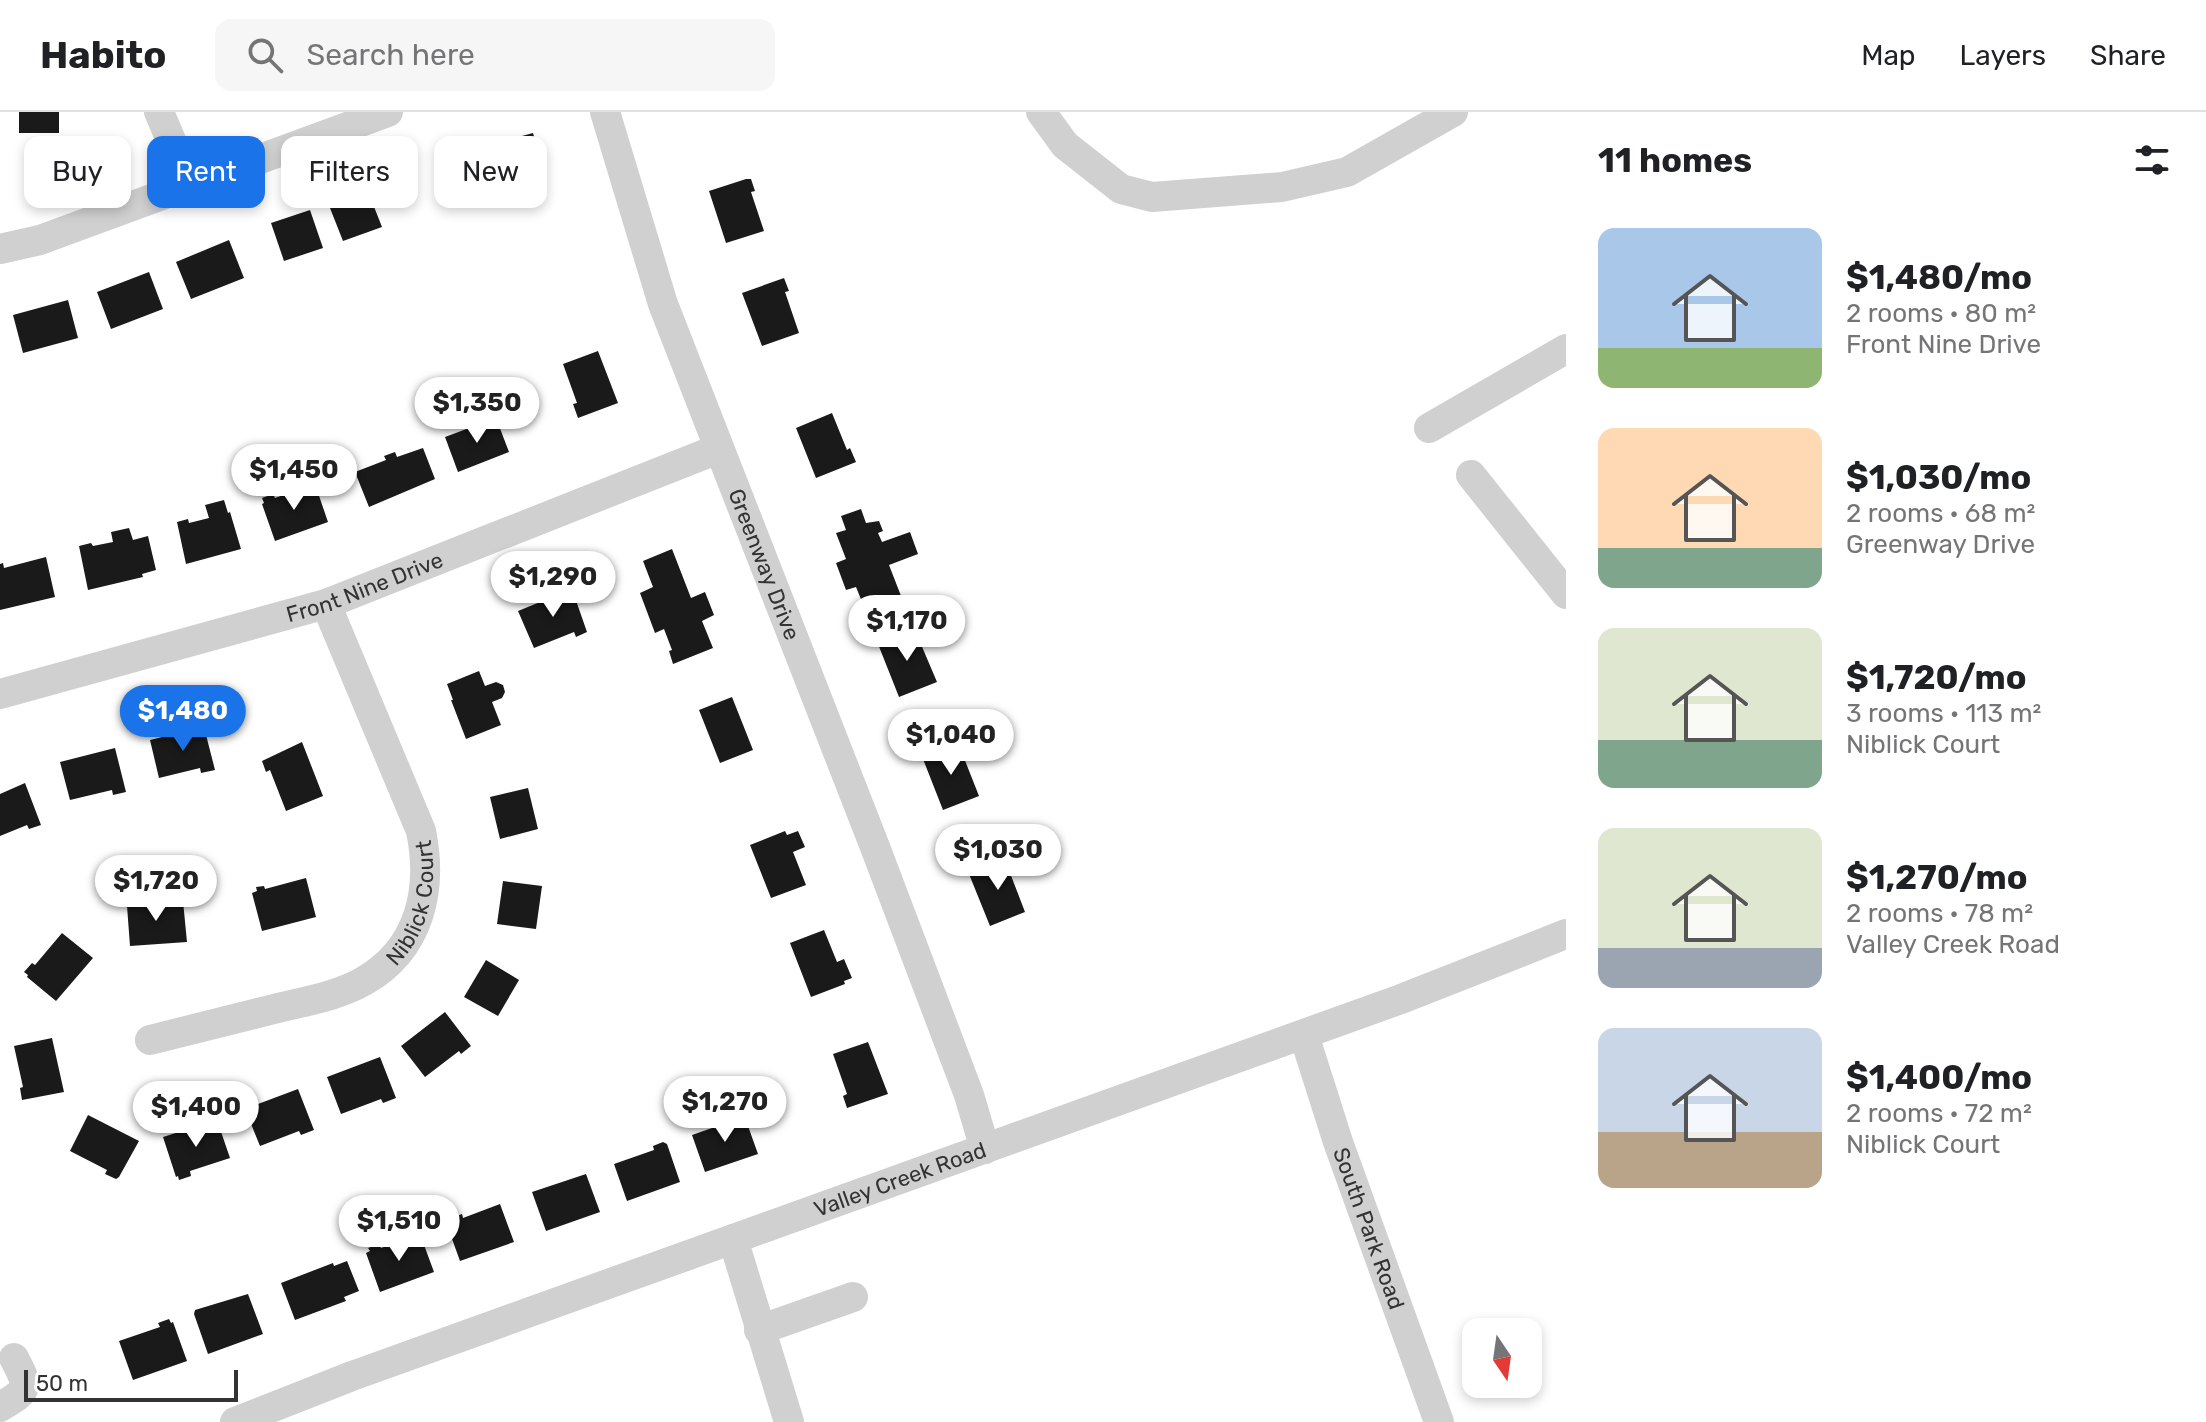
<!DOCTYPE html>
<meta charset="utf-8">
<style>
body{margin:0;font-family:Rubik,sans-serif;background:#f6f6f6;color:#202124;height:100vh;display:flex;flex-direction:column;font-size:30px;white-space:nowrap}
*{box-sizing:border-box;margin:0}
p{font-size:26px;color:#757577}
.icon{flex:none;width:44px;height:44px;fill:none;stroke:currentColor;stroke-width:2;stroke-linecap:round;stroke-linejoin:round}
.map{position:relative;flex:1;overflow:hidden}
.details{display:flex;flex-direction:column;background:#fff;width:640px}
.details>*{flex:none}
.hud{position:absolute;left:24px;top:24px;width:760px;height:72px;display:flex;gap:16px}
.needle{width:52px;rotate:167deg}
.tools{position:absolute;left:1462px;top:1206px;display:grid;gap:16px}
.tools a{display:grid;place-items:center;width:80px;height:80px;border-radius:16px;background:#fff;box-shadow:0 4px 12px #0003;font-size:40px}
.scale{position:absolute;left:24px;bottom:20px;width:214px;box-sizing:border-box;padding-left:8px;border:4px solid #333;border-top:0;font-size:22px;line-height:28px;white-space:nowrap;color:#333;-webkit-text-stroke:6px #fff;paint-order:stroke}
.price{position:absolute;translate:-50% -68px;padding:0 18px;border-radius:28px;background:#fff;color:#222;font-size:26px;line-height:52px;filter:drop-shadow(0 2px 4px #0008)}
.price::after{content:'';position:absolute;left:50%;top:48px;width:24px;height:18px;margin-left:-12px;background:inherit;clip-path:polygon(0 0,100% 0,50% 100%)}
.price.active{background:#1a73e8;color:#fff}
ul{padding:0;list-style:none}
li{display:flex;align-items:center;gap:24px;height:200px;padding:0 32px}
li span{display:grid;place-items:center;flex:none;width:224px;height:160px;border-radius:16px;color:#555}
li>.icon{margin-inline-start:auto}
span .icon{width:96px;height:96px;fill:#fffc;stroke-width:1}
li b{font-size:34px}
h2{display:flex;justify-content:space-between;align-items:center;height:96px;padding:0 32px;font-size:34px}
.tag{padding:0 28px;border-radius:16px;background:#fff;box-shadow:0 4px 12px #0003;font-size:28px;line-height:72px}
.tag.active{background:#1a73e8;color:#fff}
header{display:flex;align-items:center;gap:48px;box-sizing:border-box;height:112px;padding:0 40px;background:#fff;border-bottom:2px solid #e0e0e0}
header strong{font-size:38px}
nav{display:flex;gap:44px;margin-inline-start:auto;font-size:28px}
.search{width:560px;height:72px;background:#f6f6f6;display:flex;align-items:center;gap:20px;box-sizing:border-box;padding:0 28px;border-radius:16px;color:#757577;font-size:30px}
main{display:flex;flex:1;min-height:0}
.map>svg:first-child{display:block}
.building{fill:#1a1a1a}
.lines{fill:none;stroke-linecap:round;stroke-linejoin:round}
.minor{stroke:#d0d0d0;stroke-width:30}
.labels{text-anchor:middle;dominant-baseline:central;stroke-width:8;stroke-linejoin:round;paint-order:stroke}
.street-label{font-size:22px;fill:#333;stroke:#fff}
</style>
<header>
<strong>Habito</strong>
<div class="search"><svg class="icon" aria-label="search" viewBox="0 0 24 24"><circle cx="10" cy="10" r="6"/><path d="M15 15l6 6"/></svg>Search here</div>
<nav><a>Map</a><a>Layers</a><a>Share</a></nav>
</header>
<main>
<div class="map">
<svg width="1566" height="1310" viewBox="0 0 1566 1310">
<rect width="100%" height="100%" fill="#fff"/>
<!-- building -->
<g class="building">
<rect x="19" y="0" width="40" height="21"/>
<polygon points="533,21 544,58 484,75 485,79 471,82 460,41"/>
<polygon points="746,67 751,67 755,79 751,80 764,119 726,131 709,79"/>
<polygon points="367,77 382,115 343,129 328,91"/>
<polygon points="310,98 323,136 284,149 271,111"/>
<polygon points="229,128 244,166 191,187 176,150"/>
<polygon points="149,160 163,197 111,217 97,180"/>
<polygon points="784,166 789,179 785,180 799,221 762,234 742,181"/>
<polygon points="68,188 78,226 23,241 13,203"/>
<polygon points="598,239 618,291 578,306 573,292 577,291 563,252"/>
<polygon points="832,301 847,338 850,336 856,350 816,366 796,316"/>
<polygon points="496,306 509,340 458,360 445,325"/>
<polygon points="423,336 435,367 369,395 355,360 386,348 384,344 395,340 397,345"/>
<polygon points="315,372 328,410 275,429 262,392 264,391 262,386 273,382 275,386"/>
<polygon points="224,388 228,401 230,400 241,437 186,452 177,410 188,407 189,411 209,406 205,393"/>
<polygon points="861,397 866,411 879,409 883,419 878,421 882,430 910,420 918,442 889,453 903,489 867,502 856,475 846,478 836,451 846,447 836,421 846,418 841,404"/>
<polygon points="129,416 133,428 148,424 156,458 142,462 143,465 88,478 79,434 91,431 93,434 113,430 111,420"/>
<polygon points="672,437 691,486 705,480 714,503 702,509 713,536 673,552 669,539 672,538 664,517 655,521 640,481 653,475 643,449"/>
<polygon points="46,445 55,485 0,498 0,452 3,451 4,456"/>
<polygon points="572,477 587,520 576,525 574,520 534,536 518,499"/>
<polygon points="914,517 916,520 920,518 924,529 920,530 937,570 899,585 878,532"/>
<polygon points="479,559 485,574 496,570 503,573 505,580 502,586 492,590 501,613 466,627 451,588 453,588 447,572"/>
<polygon points="732,585 753,638 720,651 699,598"/>
<polygon points="204,615 215,658 201,661 200,656 159,666 150,628"/>
<polygon points="302,630 323,684 286,699 270,658 266,660 262,649"/>
<polygon points="962,631 968,645 964,646 979,684 943,698 923,647"/>
<polygon points="115,636 126,680 113,683 112,678 70,688 60,650"/>
<polygon points="25,671 41,713 29,717 27,713 0,724 0,682"/>
<polygon points="528,676 538,717 500,727 490,685"/>
<polygon points="785,719 787,723 798,719 805,735 793,740 806,773 771,786 750,733"/>
<polygon points="1009,746 1014,759 1010,761 1025,800 990,814 969,762"/>
<polygon points="306,766 316,805 262,819 252,781 257,779 256,775 264,774 265,777"/>
<polygon points="503,769 542,774 536,817 497,812"/>
<polygon points="142,789 142,792 183,789 187,830 130,834 127,794 129,794 129,790"/>
<polygon points="824,818 837,850 844,847 852,866 844,869 845,872 811,885 790,831"/>
<polygon points="62,821 93,846 56,889 27,865 28,863 24,860 32,851 35,853"/>
<polygon points="486,848 519,868 498,904 464,885"/>
<polygon points="445,900 471,934 461,942 459,939 425,965 401,934"/>
<polygon points="52,926 64,980 22,988 20,976 23,975 14,934"/>
<polygon points="868,930 888,982 847,996 843,984 847,982 833,942"/>
<polygon points="380,945 396,986 383,991 381,987 341,1002 327,965"/>
<polygon points="298,977 314,1018 301,1023 299,1019 260,1034 245,997"/>
<polygon points="743,1000 758,1042 705,1060 692,1023 732,1009 730,1005"/>
<polygon points="88,1003 139,1029 119,1065 116,1067 105,1062 107,1058 70,1039"/>
<polygon points="217,1008 230,1046 190,1059 191,1064 179,1068 178,1064 176,1065 163,1025"/>
<polygon points="663,1030 667,1032 680,1070 627,1089 614,1052 654,1038 653,1034"/>
<polygon points="586,1062 600,1100 546,1119 532,1080"/>
<polygon points="500,1092 514,1130 460,1149 447,1113 451,1112 449,1107 462,1102 463,1106"/>
<polygon points="420,1122 434,1160 380,1180 366,1141 370,1139 368,1136 379,1132 381,1136"/>
<polygon points="347,1149 359,1179 344,1185 346,1189 295,1208 281,1171 333,1151 334,1154"/>
<polygon points="248,1182 263,1222 208,1242 194,1202 195,1198"/>
<polygon points="169,1207 171,1211 173,1210 187,1249 133,1268 119,1229 160,1215 158,1211"/>
</g>
<g class="lines">
<!-- minor -->
<g class="minor">
<polyline points="159,0 190,73"/>
<path id="s1" d="M605 0 663 192 875 735 969 983 985 1037"/>
<polyline points="1041,0 1065,33 1121,77 1152,85 1282,75 1347,60 1453,0"/>
<polyline points="0,137 40,128 388,0"/>
<polyline points="1429,316 1566,237"/>
<polyline points="1471,363 1566,482"/>
<path id="s2" d="M0 582 326 492 718 337"/>
<path id="s3" d="M1304 923 1338 1030 1439 1310"/>
<path id="s4" d="M150 928C190 918 230 908 270 898 301 890 336 885 364 869 420 837 433 778 421 719L326 492"/>
<polyline points="733,1127 789,1310"/>
<polyline points="759,1218 853,1185"/>
<path d="M0 1295C29 1278 30 1276 14 1246"/>
<path id="s5" d="M235 1310 352 1264 1401 887 1566 822"/>
</g>
</g>
<g class="labels">
<!-- street labels -->
<g class="street-label">
<text stroke="none"><textPath href="#s1" startOffset="480">Greenway Drive</textPath></text>
<text stroke="none"><textPath href="#s2" startOffset="380">Front Nine Drive</textPath></text>
<text stroke="none"><textPath href="#s4" startOffset="320">Niblick Court</textPath></text>
<text stroke="none"><textPath href="#s5" startOffset="708">Valley Creek Road</textPath></text>
<text stroke="none"><textPath href="#s3" startOffset="204">South Park Road</textPath></text>
</g>
</g>
</svg>
<div class="tools">
<a><svg class="needle" viewBox="-14 -14 28 28"><path d="M0-13l5 13h-10z" fill="#e53935"/><path d="M0 13l5-13h-10z" fill="#757577"/></svg></a>
</div>
<div class="scale">50 m</div>
<b class="price" style="left:477px;top:333px">$1,350</b>
<b class="price" style="left:294px;top:400px">$1,450</b>
<b class="price" style="left:553px;top:507px">$1,290</b>
<b class="price" style="left:907px;top:551px">$1,170</b>
<b class="price active" style="left:183px;top:641px">$1,480</b>
<b class="price" style="left:951px;top:665px">$1,040</b>
<b class="price" style="left:998px;top:780px">$1,030</b>
<b class="price" style="left:156px;top:811px">$1,720</b>
<b class="price" style="left:725px;top:1032px">$1,270</b>
<b class="price" style="left:196px;top:1037px">$1,400</b>
<b class="price" style="left:399px;top:1151px">$1,510</b>
<div class="hud">
<a class="tag">Buy</a>
<a class="tag active">Rent</a>
<a class="tag">Filters</a>
<a class="tag">New</a>
</div>
</div>
<section class="details">
<h2>11 homes<svg class="icon" aria-label="filters" viewBox="0 0 24 24"><path d="M4 7h16M4 17h16"/><circle cx="9" cy="7" r="2"/><circle cx="15" cy="17" r="2"/></svg></h2>
<ul>
<li><span style="background:linear-gradient(#a9c7e8 75%,#8fb573 0)"><svg class="icon" aria-label="home" viewBox="0 0 24 24"><path d="M3 11l9-7 9 7M6 9v11h12V9"/></svg></span><div><b>$1,480/mo</b><p>2 rooms · 80 m²</p><p>Front Nine Drive</p></div></li>
<li><span style="background:linear-gradient(#ffd9b3 75%,#7fa58c 0)"><svg class="icon" aria-label="home" viewBox="0 0 24 24"><path d="M3 11l9-7 9 7M6 9v11h12V9"/></svg></span><div><b>$1,030/mo</b><p>2 rooms · 68 m²</p><p>Greenway Drive</p></div></li>
<li><span style="background:linear-gradient(#dfe7d0 70%,#7fa58c 0)"><svg class="icon" aria-label="home" viewBox="0 0 24 24"><path d="M3 11l9-7 9 7M6 9v11h12V9"/></svg></span><div><b>$1,720/mo</b><p>3 rooms · 113 m²</p><p>Niblick Court</p></div></li>
<li><span style="background:linear-gradient(#dfe7d0 75%,#9aa5b1 0)"><svg class="icon" aria-label="home" viewBox="0 0 24 24"><path d="M3 11l9-7 9 7M6 9v11h12V9"/></svg></span><div><b>$1,270/mo</b><p>2 rooms · 78 m²</p><p>Valley Creek Road</p></div></li>
<li><span style="background:linear-gradient(#c9d6e8 65%,#b9a48a 0)"><svg class="icon" aria-label="home" viewBox="0 0 24 24"><path d="M3 11l9-7 9 7M6 9v11h12V9"/></svg></span><div><b>$1,400/mo</b><p>2 rooms · 72 m²</p><p>Niblick Court</p></div></li>
</ul>
</section>
</main>
